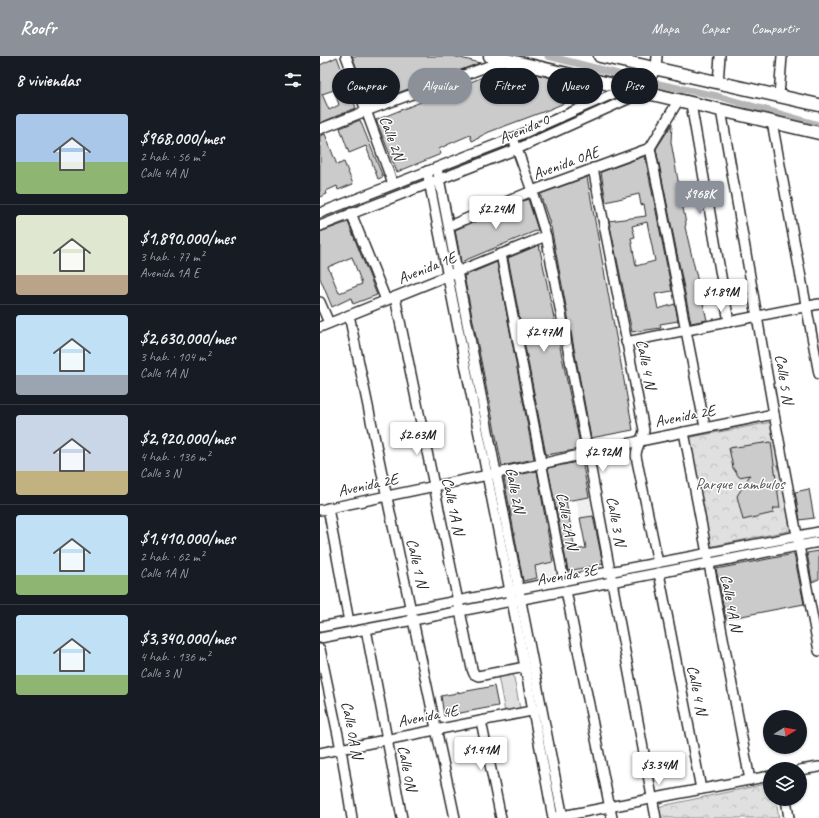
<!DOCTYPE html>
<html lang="es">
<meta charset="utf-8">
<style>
body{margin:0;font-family:Caveat,sans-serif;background:#242831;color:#f1f3f6;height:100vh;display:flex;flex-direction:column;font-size:15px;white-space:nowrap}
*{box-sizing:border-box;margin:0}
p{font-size:13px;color:#9ea1a6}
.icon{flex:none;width:22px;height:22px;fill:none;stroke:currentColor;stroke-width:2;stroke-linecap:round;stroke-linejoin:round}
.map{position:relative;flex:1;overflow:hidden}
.side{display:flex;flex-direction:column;background:#171b24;width:320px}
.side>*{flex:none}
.top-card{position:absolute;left:12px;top:12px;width:380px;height:36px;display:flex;gap:8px}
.needle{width:26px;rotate:79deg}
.tools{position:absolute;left:443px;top:654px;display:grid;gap:8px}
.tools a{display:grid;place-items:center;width:44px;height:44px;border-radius:50%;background:#171b24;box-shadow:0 1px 3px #0004;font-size:20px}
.price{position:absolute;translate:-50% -34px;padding:0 9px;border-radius:4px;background:#fff;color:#222;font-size:13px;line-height:26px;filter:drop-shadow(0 1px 2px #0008)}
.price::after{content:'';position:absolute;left:50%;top:24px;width:12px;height:9px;margin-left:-6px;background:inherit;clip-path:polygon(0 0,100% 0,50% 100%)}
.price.selected{background:#8c9099;color:#fff}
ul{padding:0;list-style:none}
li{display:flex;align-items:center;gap:12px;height:100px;padding:0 16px}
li+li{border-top:1px solid #363941}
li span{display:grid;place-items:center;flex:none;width:112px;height:80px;border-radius:4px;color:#555}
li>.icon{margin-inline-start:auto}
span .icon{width:48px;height:48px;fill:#fffc;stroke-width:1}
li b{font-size:17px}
h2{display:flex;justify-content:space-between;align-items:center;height:48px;padding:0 16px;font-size:17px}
.pill{padding:0 14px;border-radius:18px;background:#171b24;box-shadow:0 1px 3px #0004;font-size:14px;line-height:36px}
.pill.selected{background:#8c9099;color:#fff}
header{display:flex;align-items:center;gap:24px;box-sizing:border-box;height:56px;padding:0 20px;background:#8c9099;color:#fff}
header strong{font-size:19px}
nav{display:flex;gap:22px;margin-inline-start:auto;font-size:14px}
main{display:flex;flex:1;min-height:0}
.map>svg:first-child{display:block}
.built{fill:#efefef}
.grass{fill:#e0e0e0;stroke:#868686}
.park{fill:url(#park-crowns);stroke:#868686}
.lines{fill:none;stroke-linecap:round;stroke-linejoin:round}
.canal{stroke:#b6b6b6;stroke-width:7}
.building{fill:#cbcbcb;stroke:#2b2b2b;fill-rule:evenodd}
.minor-casing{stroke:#2b2b2b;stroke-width:12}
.major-casing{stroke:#2b2b2b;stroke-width:15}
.minor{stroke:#fff;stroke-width:9}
.major{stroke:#fff;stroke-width:12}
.labels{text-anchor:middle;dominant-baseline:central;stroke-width:3;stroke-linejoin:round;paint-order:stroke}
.street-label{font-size:16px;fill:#2b2b2b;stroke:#fff}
.park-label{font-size:16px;fill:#585858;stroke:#fff}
</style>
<header>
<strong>Roofr</strong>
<nav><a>Mapa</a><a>Capas</a><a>Compartir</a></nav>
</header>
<main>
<section class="side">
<h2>8 viviendas<svg class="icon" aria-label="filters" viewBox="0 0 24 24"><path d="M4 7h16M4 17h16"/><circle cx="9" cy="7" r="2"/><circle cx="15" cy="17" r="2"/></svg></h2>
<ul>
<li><span style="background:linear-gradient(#a9c7e8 60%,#8fb573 0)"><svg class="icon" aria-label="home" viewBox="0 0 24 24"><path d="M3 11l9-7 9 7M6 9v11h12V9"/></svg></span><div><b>$968,000/mes</b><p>2 hab. · 56 m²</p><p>Calle 4A N</p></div></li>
<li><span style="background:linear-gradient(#dfe7d0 75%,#b9a48a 0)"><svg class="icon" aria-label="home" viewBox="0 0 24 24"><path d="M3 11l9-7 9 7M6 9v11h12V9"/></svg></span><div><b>$1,890,000/mes</b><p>3 hab. · 77 m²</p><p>Avenida 1A E</p></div></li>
<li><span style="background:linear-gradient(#bfe0f5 75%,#9aa5b1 0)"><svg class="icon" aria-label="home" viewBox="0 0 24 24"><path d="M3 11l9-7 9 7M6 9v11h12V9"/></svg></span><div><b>$2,630,000/mes</b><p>3 hab. · 104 m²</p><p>Calle 1A N</p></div></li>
<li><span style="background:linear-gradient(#c9d6e8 70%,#c2b280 0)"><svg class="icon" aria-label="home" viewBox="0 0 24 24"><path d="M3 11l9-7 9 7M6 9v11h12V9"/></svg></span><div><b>$2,920,000/mes</b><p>4 hab. · 136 m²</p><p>Calle 3 N</p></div></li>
<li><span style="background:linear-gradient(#bfe0f5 75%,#8fb573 0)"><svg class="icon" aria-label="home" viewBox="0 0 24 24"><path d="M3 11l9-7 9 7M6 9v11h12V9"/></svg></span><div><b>$1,410,000/mes</b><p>2 hab. · 62 m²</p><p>Calle 1A N</p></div></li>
<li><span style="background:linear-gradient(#bfe0f5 75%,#8fb573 0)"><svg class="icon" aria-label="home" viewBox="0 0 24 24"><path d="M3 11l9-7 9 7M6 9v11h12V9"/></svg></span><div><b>$3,340,000/mes</b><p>4 hab. · 136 m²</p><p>Calle 3 N</p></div></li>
</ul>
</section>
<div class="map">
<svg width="499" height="762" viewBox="0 0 499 762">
<defs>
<pattern id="park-crowns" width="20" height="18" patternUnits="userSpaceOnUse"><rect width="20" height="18" fill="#e0e0e0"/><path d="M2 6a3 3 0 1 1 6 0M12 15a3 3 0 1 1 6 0" fill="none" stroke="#c0c0c0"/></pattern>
</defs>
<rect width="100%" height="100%" fill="#fff"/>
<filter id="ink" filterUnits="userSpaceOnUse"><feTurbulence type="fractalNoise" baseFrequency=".025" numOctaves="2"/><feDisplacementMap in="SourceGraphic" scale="8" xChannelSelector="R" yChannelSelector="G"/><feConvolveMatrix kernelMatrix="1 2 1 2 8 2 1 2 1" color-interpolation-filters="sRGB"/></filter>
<g filter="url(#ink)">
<!-- built -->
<g class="built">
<polygon points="269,441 273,459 260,462 256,444"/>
<polygon points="233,507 236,520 219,523 216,510"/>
</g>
<!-- grass -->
<polygon class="grass" points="193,617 200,653 185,656 178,620"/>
<!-- park -->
<g class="park">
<polygon points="452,366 473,474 388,491 367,382"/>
<polygon points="450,727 450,743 456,743 459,762 339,762 337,751"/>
</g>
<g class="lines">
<!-- canal -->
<polyline class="canal" points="228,0 329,26 397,40 499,69"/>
</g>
<!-- building -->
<g class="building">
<polygon points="32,0 133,0 160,7 50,47"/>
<path d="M17 1 36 52 0 67V9ZM14 34 19 49 9 54 2 38Z"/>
<polygon points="183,13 219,19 277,33 228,54 169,76 159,81 159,82 152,85 150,79 129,88 119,93 121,98 77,116 56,64"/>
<polygon points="40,64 63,121 58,123 46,90 29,97 20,72"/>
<polygon points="352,68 351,86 366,168 365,171 387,264 371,267 336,93"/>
<polygon points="5,78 17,109 24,106 33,128 18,134 17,130 6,135 7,138 0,141 0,80"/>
<path d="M325 100 352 235 335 238 338 253 355 248 358 265 340 268 341 272 312 276 289 165 326 160 324 148 321 149 319 138 286 146 281 116ZM327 166 335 205 316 210 311 182 315 181 312 170Z"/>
<polygon points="267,121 313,374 271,382 231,171 220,138"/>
<polygon points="208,143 218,174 141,206 135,174"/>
<path d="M28 166 57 239 33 248 31 242 12 251 0 222V176ZM32 201 42 228 19 237 8 211Z"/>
<polygon points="219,189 261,393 226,399 188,202"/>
<polygon points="177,206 214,403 182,410 144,220"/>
<polygon points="451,386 460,452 454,452 453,457 423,464 417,440 430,419 419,421 413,412 409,392"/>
<polygon points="262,405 269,441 246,445 255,494 266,492 260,462 273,460 283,508 248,515 228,412"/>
<polygon points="217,415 233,506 215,510 217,522 203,525 184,422"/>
<polygon points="489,433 494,462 480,464 475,436"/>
<polygon points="499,495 499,523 492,526 487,497"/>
<polygon points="474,498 484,548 406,563 396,513"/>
<polygon points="174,630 178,650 124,660 121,640"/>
</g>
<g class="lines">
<defs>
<g id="minor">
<polyline points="26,0 73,128"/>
<polyline points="398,27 400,0"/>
<polyline points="459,40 462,0"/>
<polyline points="358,45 330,92 385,371"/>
<polyline points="371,48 409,266"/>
<polyline points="401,54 454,358 499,595"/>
<polyline points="452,66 499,318"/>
<polyline points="0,73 46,55 185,4"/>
<polyline points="193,82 212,135 226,180 268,397 336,762"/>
<polyline points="117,112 243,762"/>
<path d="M273 112 324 374C323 383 316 390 316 400L338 507"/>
<polyline points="107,115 205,611 233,762"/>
<polyline points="0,157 193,82 313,29 328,19"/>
<polyline points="31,157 66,244"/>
<polyline points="0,170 197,93 308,43 329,24 336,13 337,0"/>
<polyline points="129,170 212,135 330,92"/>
<polyline points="181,198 244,525"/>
<polyline points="75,241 152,613 154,618 158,620 205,611"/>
<polyline points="0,246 9,267"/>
<path d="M29 259C63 427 100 594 135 762"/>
<polyline points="0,271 226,180"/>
<polyline points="306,286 499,248"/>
<polyline points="364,376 430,724"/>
<polyline points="8,452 29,566"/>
<polyline points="0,454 221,408 315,386 454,358"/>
<polyline points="339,517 381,733"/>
<polyline points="246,535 292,762"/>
<polyline points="0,571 499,476"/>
<polyline points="46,573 82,762"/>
<polyline points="0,582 499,486"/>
<polyline points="0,593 21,693 32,762"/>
<polyline points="161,665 181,762"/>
<polyline points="0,697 216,654"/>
<polyline points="480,714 499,711"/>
<polyline points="466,743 469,762"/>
<polyline points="237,761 450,720"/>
</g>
<g id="major">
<polyline points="170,0 499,77"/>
<polyline points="280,0 499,49"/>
</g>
</defs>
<!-- minor casing -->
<use href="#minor" class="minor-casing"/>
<!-- major casing -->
<use href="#major" class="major-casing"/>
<!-- minor -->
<use href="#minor" class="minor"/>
<!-- major -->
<use href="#major" class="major"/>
</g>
</g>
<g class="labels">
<!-- street labels -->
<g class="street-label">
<text transform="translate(204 73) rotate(-23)">Avenida 0</text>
<text transform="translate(72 82) rotate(70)">Calle 2N</text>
<text transform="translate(246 107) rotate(-20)">Avenida 0AE</text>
<text transform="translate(107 212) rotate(-22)">Avenida 1E</text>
<text transform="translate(326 308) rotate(79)">Calle 4 N</text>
<text transform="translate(464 323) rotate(81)">Calle 5 N</text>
<text transform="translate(365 360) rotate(-11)">Avenida 2E</text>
<text transform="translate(48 429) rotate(-12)">Avenida 2E</text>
<text transform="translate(195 434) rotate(79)">Calle 2N</text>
<text transform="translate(133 450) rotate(78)">Calle 1A N</text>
<text transform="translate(247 465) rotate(79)">Calle 2A N</text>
<text transform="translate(296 465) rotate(80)">Calle 3 N</text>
<text transform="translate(97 507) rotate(77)">Calle 1 N</text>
<text transform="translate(247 519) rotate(-10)">Avenida 3E</text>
<text transform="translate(411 547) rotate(79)">Calle 4A N</text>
<text transform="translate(377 634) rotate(79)">Calle 4 N</text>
<text transform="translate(108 660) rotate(-11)">Avenida 4E</text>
<text transform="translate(32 674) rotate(79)">Calle 0A N</text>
<text transform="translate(87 712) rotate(79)">Calle 0N</text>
</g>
<!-- park labels -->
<g class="park-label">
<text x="420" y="428">Parque cambulos</text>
</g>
</g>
</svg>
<div class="tools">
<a><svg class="needle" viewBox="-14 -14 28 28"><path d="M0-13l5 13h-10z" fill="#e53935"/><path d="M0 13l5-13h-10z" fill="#9ea1a6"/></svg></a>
<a><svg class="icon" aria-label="layers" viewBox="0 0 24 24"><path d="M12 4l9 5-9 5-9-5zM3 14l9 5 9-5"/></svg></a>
</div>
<b class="price selected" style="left:380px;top:159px">$968K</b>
<b class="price" style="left:176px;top:174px">$2.24M</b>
<b class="price" style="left:401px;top:257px">$1.89M</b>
<b class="price" style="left:224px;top:297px">$2.47M</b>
<b class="price" style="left:97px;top:400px">$2.63M</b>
<b class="price" style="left:283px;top:417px">$2.92M</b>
<b class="price" style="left:161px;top:715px">$1.41M</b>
<b class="price" style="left:339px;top:730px">$3.34M</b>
<div class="top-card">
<a class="pill">Comprar</a>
<a class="pill selected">Alquilar</a>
<a class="pill">Filtros</a>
<a class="pill">Nuevo</a>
<a class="pill">Piso</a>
</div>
</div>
</main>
